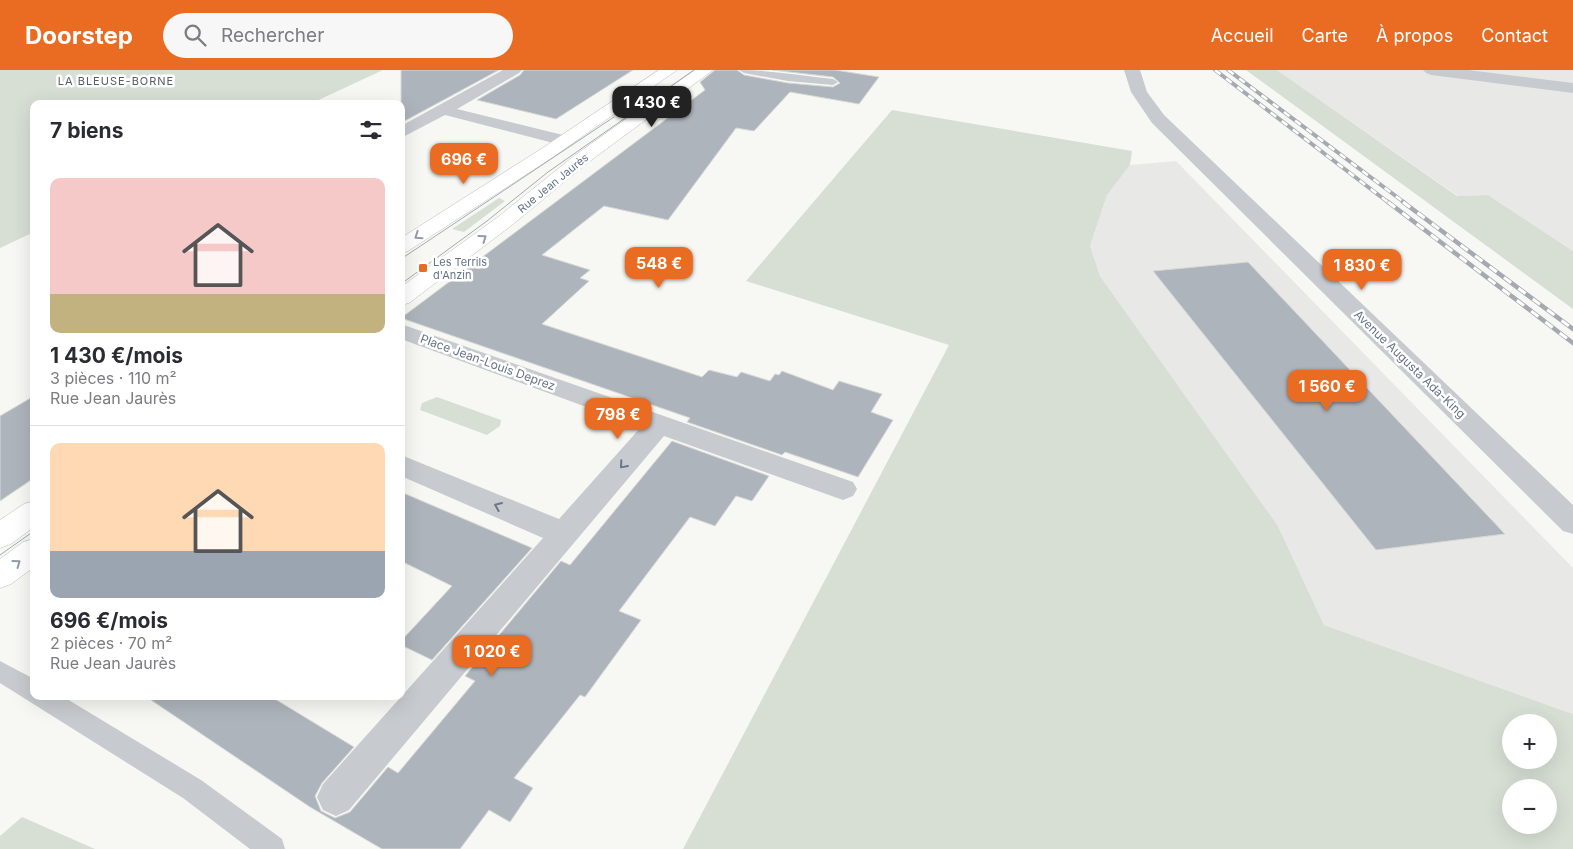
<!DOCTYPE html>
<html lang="fr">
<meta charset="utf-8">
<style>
body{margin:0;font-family:Inter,sans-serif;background:#f7f7f7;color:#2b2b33;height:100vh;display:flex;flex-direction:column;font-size:19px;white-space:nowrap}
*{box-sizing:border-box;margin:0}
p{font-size:16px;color:#7c7c81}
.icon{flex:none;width:28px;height:28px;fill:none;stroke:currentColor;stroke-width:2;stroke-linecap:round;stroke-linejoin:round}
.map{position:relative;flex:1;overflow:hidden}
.drawer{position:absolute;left:30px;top:30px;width:375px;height:600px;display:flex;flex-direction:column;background:#fff;border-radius:10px;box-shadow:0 5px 20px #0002}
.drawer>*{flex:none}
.tools{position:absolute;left:1502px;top:644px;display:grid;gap:10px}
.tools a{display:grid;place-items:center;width:55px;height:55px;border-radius:50%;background:#fff;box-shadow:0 5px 20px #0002;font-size:25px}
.price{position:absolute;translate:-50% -42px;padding:0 11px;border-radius:10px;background:#e96c22;color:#fff;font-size:16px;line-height:32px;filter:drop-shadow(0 1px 2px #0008)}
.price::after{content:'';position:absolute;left:50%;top:30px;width:15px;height:11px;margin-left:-8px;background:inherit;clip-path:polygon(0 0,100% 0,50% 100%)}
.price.active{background:#222;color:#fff}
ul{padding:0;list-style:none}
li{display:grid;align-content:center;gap:10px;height:265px;padding:0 20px}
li+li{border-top:1px solid #e1e1e2}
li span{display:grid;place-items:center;height:155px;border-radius:10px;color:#555}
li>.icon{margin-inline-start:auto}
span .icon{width:90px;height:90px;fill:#fffc;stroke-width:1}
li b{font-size:21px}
h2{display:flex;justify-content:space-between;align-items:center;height:60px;padding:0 20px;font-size:21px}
header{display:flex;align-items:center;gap:30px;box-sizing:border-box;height:70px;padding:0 25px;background:#e96c22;color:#fff}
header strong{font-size:24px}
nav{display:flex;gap:28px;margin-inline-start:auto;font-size:18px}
.search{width:350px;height:45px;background:#f7f7f7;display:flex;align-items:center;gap:12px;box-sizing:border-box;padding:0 18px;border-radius:28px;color:#7c7c81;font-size:19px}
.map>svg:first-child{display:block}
.built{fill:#e8e8e7}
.green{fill:#d7dfd5;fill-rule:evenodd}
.building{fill:#aeb4bb;stroke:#d8d9d6}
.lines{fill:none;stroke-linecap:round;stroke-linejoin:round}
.secondary-casing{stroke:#b9bdc2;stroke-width:1}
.service{fill:#c7cace;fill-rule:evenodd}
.minor{fill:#c7cace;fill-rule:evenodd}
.secondary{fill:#fff;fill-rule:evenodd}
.tram{stroke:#a5aab1;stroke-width:1}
.rail-far1-casing{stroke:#a5aab1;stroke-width:4}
.rail-casing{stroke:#a5aab1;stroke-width:4.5}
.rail-far1{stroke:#fff;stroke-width:2.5;stroke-dasharray:7;stroke-linecap:butt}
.rail{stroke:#fff;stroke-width:3;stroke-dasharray:9;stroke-linecap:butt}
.oneway{stroke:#939daa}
.oneway2{stroke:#6a778a}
.poi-dot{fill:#e96c22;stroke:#fff;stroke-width:2}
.labels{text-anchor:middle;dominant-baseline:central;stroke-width:5;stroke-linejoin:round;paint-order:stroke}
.far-neighbourhood-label{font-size:11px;letter-spacing:1px;fill:#535d6b;stroke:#fff}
.far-street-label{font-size:11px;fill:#657386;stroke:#fff}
.far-poi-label{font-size:11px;fill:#657386;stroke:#fff;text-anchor:start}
.street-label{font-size:12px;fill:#657386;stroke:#fff}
</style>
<header>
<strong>Doorstep</strong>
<div class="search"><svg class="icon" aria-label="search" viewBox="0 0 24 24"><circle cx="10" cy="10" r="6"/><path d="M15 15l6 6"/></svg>Rechercher</div>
<nav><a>Accueil</a><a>Carte</a><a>À propos</a><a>Contact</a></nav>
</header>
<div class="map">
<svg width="1573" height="779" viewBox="0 0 1573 779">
<rect width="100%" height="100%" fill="#f7f7f4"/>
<!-- built -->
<g class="built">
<polygon points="1277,0 1573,0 1573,181 1488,125 1458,126"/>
<polygon points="1176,91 1573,498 1573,644 1324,555 1278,456 1100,206 1090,176 1107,125 1130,95"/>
</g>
<!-- green -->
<g class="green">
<polygon points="0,0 383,0 310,34 34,34 34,162 0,178"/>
<polygon points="1246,0 1277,0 1457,126 1488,125 1573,181 1573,239"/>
<path d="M892 40 1132 81 1130 95 1107 125 1090 176 1100 206 1278 456 1324 555 1573 644V779H683L949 275 746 211ZM1511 652H1549V690H1511ZM1511 718H1549V755H1511Z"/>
<polygon points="499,128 505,131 464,162 452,159"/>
<polygon points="437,327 501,350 500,356 487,365 420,340 422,333"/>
<polygon points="22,747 95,779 0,779 0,766"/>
</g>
<!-- building -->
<g class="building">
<polygon points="401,0 499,0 401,53"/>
<polygon points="524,0 633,0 556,49 477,30 520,5"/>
<polygon points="715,0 737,0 744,5 788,13 833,17 840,13 833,7 772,0 835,0 879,7 859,34 790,22 754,61 736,58 668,150 604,136 542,185 590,200 580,208 589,211 542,254 702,307 709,300 737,307 741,302 770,311 775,304 779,305 782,301 833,320 839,311 882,324 871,342 893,350 858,407 785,382 782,385 687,352 690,348 401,248 705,20 700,12"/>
<polygon points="1248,192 1505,464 1376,480 1153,201"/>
<polygon points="34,326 34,408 0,431 0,346"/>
<polygon points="672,371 769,406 752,431 736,426 715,456 690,447 619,541 641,550 585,627 580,625 514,708 533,718 510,752 489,740 460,779 382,779 310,737 145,626 270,626 354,677 322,713 315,726 321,741 335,748 350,742 388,697 398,703 475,611 465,606 561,491 570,495"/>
<polygon points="401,422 532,478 432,590 401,575 401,571 452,516 401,491"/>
</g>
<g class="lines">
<defs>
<g id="secondary">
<polygon points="659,0 677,0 553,87 408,181 401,183 401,168 541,79"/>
<polygon points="695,0 713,0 586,94 512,155 409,233 401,235 401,217 498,147 574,86"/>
<polygon points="34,431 34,457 11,474 0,478 0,450 24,434"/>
<polygon points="34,469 34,497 11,514 0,518 0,489 23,472"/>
</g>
</defs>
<!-- secondary casing -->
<use href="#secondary" class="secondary-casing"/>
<!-- service -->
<g class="service">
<path d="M739 0C770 0 802 6 833 9L838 12 833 15 788 11 744 3Z"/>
<polygon points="0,591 34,609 34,626 62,626 201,710 282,769 285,779 250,779 183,728 0,613"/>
</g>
<!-- minor -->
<g class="minor">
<polygon points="503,0 522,0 519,3 457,39 571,67 574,71 571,75 565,76 445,45 401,68 401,56"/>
<polygon points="1124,0 1140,0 1147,22 1164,45 1573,435 1573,464 1563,461 1152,53 1131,22"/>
<polygon points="1423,0 1468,0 1573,13 1573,23 1431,5 1426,3"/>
<polygon points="401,254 853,412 857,419 853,426 843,430 664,366 349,740 336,746 323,740 317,727 323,714 543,468 401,406 401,385 559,449 641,357 401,269"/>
</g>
<!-- secondary -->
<use href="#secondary" class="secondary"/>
<!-- tram -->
<g class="tram">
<polyline points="401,189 614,47"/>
<polyline points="401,214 487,151 548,102 694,0"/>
<polyline points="0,485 34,461"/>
</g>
<defs>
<g id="rail-far1">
<polyline points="1215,0 1389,133"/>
<polyline points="1228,0 1405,133"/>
</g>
<g id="rail">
<polyline points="1388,132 1573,273"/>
<polyline points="1403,132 1573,259"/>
</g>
</defs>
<!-- rail-far1 casing -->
<use href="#rail-far1" class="rail-far1-casing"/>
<!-- rail casing -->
<use href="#rail" class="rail-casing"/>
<!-- rail-far1 -->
<use href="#rail-far1" class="rail-far1"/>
<!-- rail -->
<use href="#rail" class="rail"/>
</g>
<!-- one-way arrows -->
<defs><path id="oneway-chevron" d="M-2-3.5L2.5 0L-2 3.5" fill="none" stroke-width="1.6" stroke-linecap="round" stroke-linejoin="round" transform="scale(1.25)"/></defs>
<g class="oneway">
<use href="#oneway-chevron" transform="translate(418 166) rotate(146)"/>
<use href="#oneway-chevron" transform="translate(483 168) rotate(-36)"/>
<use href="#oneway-chevron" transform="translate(17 493) rotate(-36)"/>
</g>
<g class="oneway2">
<use href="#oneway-chevron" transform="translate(623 395) rotate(131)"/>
<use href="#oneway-chevron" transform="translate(498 436) rotate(-157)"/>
</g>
<!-- markers -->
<rect class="poi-dot" x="418" y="193" width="10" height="10" rx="2.5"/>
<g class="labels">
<!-- far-neighbourhood labels -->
<g class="far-neighbourhood-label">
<text x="116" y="11">LA BLEUSE-BORNE</text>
</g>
<!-- far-street labels -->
<g class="far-street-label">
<text transform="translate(553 113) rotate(-39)">Rue Jean Jaurès</text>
</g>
<!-- far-poi labels -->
<g class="far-poi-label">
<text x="433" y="192">Les Terrils<tspan x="433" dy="13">d'Anzin</tspan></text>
</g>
<!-- street labels -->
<g class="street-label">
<text transform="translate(488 292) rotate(20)">Place Jean-Louis Deprez</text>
<text transform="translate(1410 294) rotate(44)">Avenue Augusta Ada-King</text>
</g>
</g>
</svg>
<div class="tools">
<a>+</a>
<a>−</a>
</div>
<b class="price active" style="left:652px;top:58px">1 430 €</b>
<b class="price" style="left:464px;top:115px">696 €</b>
<b class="price" style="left:659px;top:219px">548 €</b>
<b class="price" style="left:1362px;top:221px">1 830 €</b>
<b class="price" style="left:1327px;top:342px">1 560 €</b>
<b class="price" style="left:618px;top:370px">798 €</b>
<b class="price" style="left:492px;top:607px">1 020 €</b>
<section class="drawer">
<h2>7 biens<svg class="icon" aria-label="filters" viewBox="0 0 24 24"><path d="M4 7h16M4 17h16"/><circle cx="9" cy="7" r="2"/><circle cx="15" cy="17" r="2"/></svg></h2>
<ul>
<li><span style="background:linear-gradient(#f6c9c9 75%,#c2b280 0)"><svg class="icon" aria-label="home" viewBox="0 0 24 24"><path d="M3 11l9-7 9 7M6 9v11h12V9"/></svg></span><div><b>1 430 €/mois</b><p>3 pièces · 110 m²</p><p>Rue Jean Jaurès</p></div></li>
<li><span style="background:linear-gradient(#ffd9b3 70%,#9aa5b1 0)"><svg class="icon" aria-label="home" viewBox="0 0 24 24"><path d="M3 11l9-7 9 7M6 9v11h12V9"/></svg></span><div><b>696 €/mois</b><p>2 pièces · 70 m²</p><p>Rue Jean Jaurès</p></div></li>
</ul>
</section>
</div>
